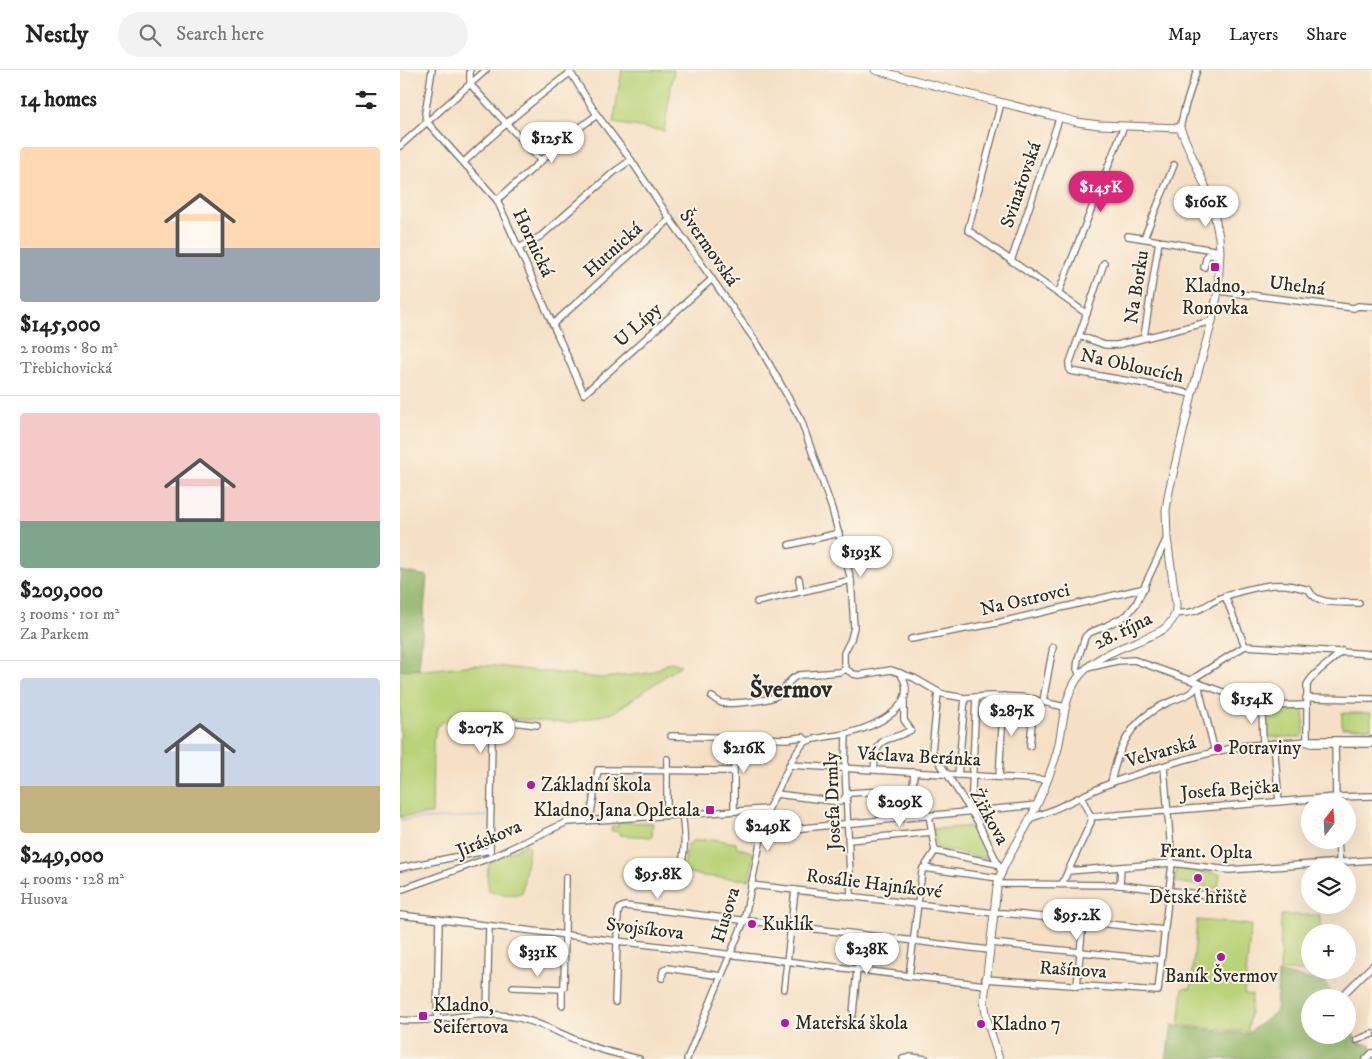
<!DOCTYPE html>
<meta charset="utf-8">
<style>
body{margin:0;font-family:"IM FELL DW Pica",serif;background:#f2f2f2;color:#222;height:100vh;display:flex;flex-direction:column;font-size:19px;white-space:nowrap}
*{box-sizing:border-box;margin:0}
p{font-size:16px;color:#767676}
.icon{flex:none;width:28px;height:28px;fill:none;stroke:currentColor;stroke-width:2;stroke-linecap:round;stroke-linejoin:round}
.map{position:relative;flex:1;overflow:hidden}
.sheet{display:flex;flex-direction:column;background:#fff;width:400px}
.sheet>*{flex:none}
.needle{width:32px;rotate:17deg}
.controls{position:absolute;left:901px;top:724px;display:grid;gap:10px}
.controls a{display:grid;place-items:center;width:55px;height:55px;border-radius:50%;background:#fff;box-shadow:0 5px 20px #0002;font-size:25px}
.price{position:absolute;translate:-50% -42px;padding:0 11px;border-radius:18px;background:#fff;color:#222;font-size:16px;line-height:32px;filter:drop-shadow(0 1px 2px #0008)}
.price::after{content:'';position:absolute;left:50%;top:30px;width:15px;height:11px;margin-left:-8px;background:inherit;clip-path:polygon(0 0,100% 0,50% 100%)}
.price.current{background:#db2777;color:#fff}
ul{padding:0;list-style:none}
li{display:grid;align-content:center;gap:10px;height:265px;padding:0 20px}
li+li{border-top:1px solid #e0e0e0}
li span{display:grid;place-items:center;height:155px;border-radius:5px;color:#555}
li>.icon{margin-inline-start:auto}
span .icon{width:90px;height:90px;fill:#fffc;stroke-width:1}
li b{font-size:21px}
h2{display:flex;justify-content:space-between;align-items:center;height:60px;padding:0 20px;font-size:21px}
header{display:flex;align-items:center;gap:30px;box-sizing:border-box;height:70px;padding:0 25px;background:#fff;border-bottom:1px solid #e0e0e0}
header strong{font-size:24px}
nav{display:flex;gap:28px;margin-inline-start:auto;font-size:18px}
.search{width:350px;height:45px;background:#f2f2f2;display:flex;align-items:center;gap:12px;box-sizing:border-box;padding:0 18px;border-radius:28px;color:#767676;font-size:19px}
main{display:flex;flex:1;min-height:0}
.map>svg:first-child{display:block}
.green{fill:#b9d379;stroke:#727f52}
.forest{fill:#92b569;stroke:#5e704a}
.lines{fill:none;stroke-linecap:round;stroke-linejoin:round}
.stream{stroke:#78abe5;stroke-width:1}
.minor-casing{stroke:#726a61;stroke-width:8}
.major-casing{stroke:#726a61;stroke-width:9}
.minor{stroke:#fff;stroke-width:5.5}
.major{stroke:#fff;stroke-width:7}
.poi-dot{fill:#b5179e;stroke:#fcf5e5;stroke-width:2}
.labels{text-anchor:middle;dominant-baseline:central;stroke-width:4;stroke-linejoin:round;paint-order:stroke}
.street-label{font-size:19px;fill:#2b2b2b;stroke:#fcf5e5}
.poi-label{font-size:19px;fill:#2b2b2b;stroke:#fcf5e5;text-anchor:start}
.district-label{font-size:24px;font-weight:bold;fill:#2b2b2b;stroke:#fcf5e5}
</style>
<header>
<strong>Nestly</strong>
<div class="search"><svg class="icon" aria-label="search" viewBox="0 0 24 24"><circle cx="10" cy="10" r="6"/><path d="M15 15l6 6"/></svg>Search here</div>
<nav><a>Map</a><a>Layers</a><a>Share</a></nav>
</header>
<main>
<section class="sheet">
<h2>14 homes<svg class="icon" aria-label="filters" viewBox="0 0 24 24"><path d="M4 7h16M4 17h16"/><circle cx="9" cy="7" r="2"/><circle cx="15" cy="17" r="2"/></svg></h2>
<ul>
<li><span style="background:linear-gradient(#ffd9b3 65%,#9aa5b1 0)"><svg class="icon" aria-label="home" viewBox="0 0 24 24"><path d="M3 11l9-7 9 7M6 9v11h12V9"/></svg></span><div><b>$145,000</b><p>2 rooms · 80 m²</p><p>Třebichovická</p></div></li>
<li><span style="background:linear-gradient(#f6c9c9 70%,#7fa58c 0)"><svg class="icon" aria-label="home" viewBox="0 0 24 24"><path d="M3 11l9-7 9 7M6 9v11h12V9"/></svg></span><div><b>$209,000</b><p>3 rooms · 101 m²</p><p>Za Parkem</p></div></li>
<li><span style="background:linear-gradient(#c9d6e8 70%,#c2b280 0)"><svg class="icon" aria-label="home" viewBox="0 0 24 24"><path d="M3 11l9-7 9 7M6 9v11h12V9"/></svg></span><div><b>$249,000</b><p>4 rooms · 128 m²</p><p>Husova</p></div></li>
</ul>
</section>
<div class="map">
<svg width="972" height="989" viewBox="0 0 972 989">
<rect width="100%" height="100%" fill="#fcf5e5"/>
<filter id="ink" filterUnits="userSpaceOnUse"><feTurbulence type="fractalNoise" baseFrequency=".02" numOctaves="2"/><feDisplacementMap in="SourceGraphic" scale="10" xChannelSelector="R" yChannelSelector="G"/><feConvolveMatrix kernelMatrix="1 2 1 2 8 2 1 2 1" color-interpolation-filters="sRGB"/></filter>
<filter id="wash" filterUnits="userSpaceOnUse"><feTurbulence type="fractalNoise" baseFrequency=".0096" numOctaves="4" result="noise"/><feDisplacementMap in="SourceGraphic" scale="20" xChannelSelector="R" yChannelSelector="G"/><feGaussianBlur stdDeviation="1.12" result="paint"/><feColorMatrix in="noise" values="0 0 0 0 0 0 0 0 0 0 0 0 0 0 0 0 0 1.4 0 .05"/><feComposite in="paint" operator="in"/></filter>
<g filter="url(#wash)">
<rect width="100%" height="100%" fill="#f5e0c6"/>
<!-- green -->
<g class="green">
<polygon points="222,0 274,0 264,61 213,53"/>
<polygon points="271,592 281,595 213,643 169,653 100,648 42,652 37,657 33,671 32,744 0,747 0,599 26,600 75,595 95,596 201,608 242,604 252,602"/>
<polygon points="901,637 904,640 904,664 901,667 869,667 866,665 864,640 868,638"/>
<rect x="942" y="643" width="29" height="15"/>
<polygon points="218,752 253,753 252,767 219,765 219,762 211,761 212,756 218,757"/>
<polygon points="577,756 593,790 537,778 533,759"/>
<polygon points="313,769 336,773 337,777 354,783 349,810 303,806 280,801 285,792 287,775 293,771"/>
<polygon points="126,774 129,776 129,778 122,822 119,824 109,825 89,822 87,804 89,793"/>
<polygon points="777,798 820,804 818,818 775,812"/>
<polygon points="881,845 920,845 920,862 910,862 910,900 920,901 880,901"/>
<polygon points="797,850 851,855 844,924 852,925 848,962 779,955 783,918 791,918"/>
</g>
<!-- forest -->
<g class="forest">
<polygon points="0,501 27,506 19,599 0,600"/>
<polygon points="878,903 924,912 932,923 932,927 910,928 910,965 948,965 948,960 953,964 957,973 971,975 972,989 764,989 767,984 772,955 781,957 847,964 876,942"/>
</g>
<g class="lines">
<!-- stream -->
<polyline class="stream" points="0,750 87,746"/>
</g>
</g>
<g filter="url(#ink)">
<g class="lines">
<defs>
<g id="minor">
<polyline points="32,0 25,44 27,52 97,130 184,324 312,209"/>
<polyline points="70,0 70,14 141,91"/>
<polyline points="169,0 197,45 231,90 270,149 359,276 401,350 432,439 451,510 454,557 451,569 444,583 444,593 446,599 453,604 459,605 491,600 514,608 540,623 547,625 565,628 590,626 621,627 665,637"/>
<polyline points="601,33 568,160 687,244"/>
<polyline points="780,58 785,37 797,0"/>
<polyline points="0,76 86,0"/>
<path d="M64 92C98 60 132 30 170 3"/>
<polyline points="97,130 175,61 197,45"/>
<polyline points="728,166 820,181"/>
<polyline points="744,168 774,95"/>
<polyline points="119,178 141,166 214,102 231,90"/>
<polyline points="611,191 659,49"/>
<polyline points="704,193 669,295 670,301 741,313 792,324"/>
<polyline points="804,197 807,185 820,185"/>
<polyline points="818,221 954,238 958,236 972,237"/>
<polyline points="658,224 724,56"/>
<polyline points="153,254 270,149"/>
<polyline points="680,266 705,275 717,275 812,251"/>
<polyline points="744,267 759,171"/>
<polyline points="389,475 439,463"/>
<polyline points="399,509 401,522"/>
<polyline points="825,526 845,576"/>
<polyline points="357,532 451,510"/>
<path d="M776 543C800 545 805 533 826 526 842 520 870 513 886 515 894 516 902 518 909 520 916 536 944 532 959 533"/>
<polyline points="511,569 597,553 745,518"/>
<polyline points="687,598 717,591 734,590 862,636 906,635"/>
<polyline points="680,605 677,599 678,589 685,567 689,563 706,556 727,545 736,534 767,468"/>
<polyline points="791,610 845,576 972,584"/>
<polyline points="799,614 800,623 815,682"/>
<polyline points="538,622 532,681 578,752 602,803"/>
<path d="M312 627C315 629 319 632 322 633 331 634 369 631 376 626 386 621 387 609 399 605L440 602 446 599"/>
<polyline points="906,628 972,629"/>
<polyline points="643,631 653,577"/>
<polyline points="862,636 863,674"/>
<polyline points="446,664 445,698 451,827"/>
<polyline points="271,666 387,669 403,667 407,671"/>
<polyline points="334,667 334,740"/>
<path d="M907 671V615C913 602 932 592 942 581"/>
<polyline points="905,672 912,674 972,674"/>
<polyline points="935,672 936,732"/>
<polyline points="874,673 879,732"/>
<polyline points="630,676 634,629"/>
<polyline points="389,695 647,710"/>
<path d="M474 700C477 661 484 675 511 660L504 650V631"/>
<polyline points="558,705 565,628"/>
<polyline points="599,707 604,626"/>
<path d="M711 713C718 677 731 649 767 633 779 627 793 626 799 613"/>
<polyline points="376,724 440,732 450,723 513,719 514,702"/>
<polyline points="571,742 576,627"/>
<polyline points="267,744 267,689"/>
<polyline points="691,747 936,727 972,726"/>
<path d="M631 748C662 739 689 720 719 710 759 697 802 683 844 676 867 673 890 674 912 670H972"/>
<polyline points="190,749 198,700 333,701"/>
<polyline points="362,762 637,735"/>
<polyline points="449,770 532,762"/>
<polyline points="938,770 940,798"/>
<polyline points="90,780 92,669 95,650 137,655"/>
<polyline points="535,781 597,794"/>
<polyline points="0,798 90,780 90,782"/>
<polyline points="523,798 599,808"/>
<path d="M270 800 278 799C288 787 284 757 282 743"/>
<polyline points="668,801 772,793 829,800 972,790"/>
<polyline points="598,814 720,815 824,827"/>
<polyline points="662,814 691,752 691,747 681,727"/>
<polyline points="351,815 594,843 604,843 764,860"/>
<polyline points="720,815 721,797"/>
<polyline points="0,820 92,787 167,752 368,739"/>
<polyline points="0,845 585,915"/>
<polyline points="591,873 761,890"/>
<polyline points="509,906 522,801 535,781 529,745"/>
<polyline points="262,908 263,901 267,898 321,906"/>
<polyline points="585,909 758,921 772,793 764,697"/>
<polyline points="677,916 683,851"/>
<polyline points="113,917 162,919"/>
<polyline points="384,919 395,820"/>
<polyline points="946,922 972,896"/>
<polyline points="215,932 218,843 220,838 225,836 589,880"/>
<polyline points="162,935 162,919 164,917 166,807"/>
<polyline points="453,944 460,865"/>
<polyline points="87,945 89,856"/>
<path d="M0 950C36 954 72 940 108 946 138 950 163 966 191 976 206 982 223 985 239 989"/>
<polyline points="37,950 39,849"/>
<polyline points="957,970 972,964"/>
<path d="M287 989 344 851 366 744 394 686 402 675 407 671C420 667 433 666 446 664 473 657 523 637 500 603"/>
<polyline points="503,989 511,987 526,989"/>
<polyline points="966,989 972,983"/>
</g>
<path id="major" d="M475 0 677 52 699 55 780 58 805 116 814 143 819 167 820 181 818 221 812 251 792 324 769 421 766 440 767 468 776 534C777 545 772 552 764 559 737 575 703 579 681 604 662 626 664 656 657 682 650 705 641 728 630 749 620 770 601 795 597 817L584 931 587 950 599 989"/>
</defs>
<!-- minor casing -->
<use href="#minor" class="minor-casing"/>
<!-- major casing -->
<use href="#major" class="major-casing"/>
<!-- minor -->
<use href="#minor" class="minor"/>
<!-- major -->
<use href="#major" class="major"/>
</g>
</g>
<!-- markers -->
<g class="poi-dot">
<rect x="810" y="192" width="10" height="10" rx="2.5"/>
<circle cx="818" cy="678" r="5"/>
<circle cx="131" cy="715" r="5"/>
<rect x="305" y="735" width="10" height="10" rx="2.5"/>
<circle cx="798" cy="808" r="5"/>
<circle cx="352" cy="854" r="5"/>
<circle cx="821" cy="887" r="5"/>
<rect x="18" y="941" width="10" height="10" rx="2.5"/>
<circle cx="385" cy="953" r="5"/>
<circle cx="581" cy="954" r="5"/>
</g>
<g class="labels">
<!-- street labels -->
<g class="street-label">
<text transform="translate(621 115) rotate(-71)">Svinařovská</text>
<text transform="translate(133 173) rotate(65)">Hornická</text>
<text transform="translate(309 178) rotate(55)">Švermovská</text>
<text transform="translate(213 180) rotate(-42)">Hutnická</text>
<text transform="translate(897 216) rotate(7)">Uhelná</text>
<text transform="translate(737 217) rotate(-81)">Na Borku</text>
<text transform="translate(238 255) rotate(-42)">U Lípy</text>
<text transform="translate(732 296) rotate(12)">Na Obloucích</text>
<text transform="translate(625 530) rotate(-13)">Na Ostrovci</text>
<text transform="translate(723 561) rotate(-26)">28. října</text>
<text transform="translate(761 682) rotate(-16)">Velvarská</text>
<text transform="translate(519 687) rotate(3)">Václava Beránka</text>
<text transform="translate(830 720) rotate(-4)">Josefa Bejčka</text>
<text transform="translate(433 731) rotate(-92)">Josefa Drmly</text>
<text transform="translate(589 747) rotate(61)">Žižkova</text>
<text transform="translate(89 769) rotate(-23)">Jiráskova</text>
<text transform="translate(806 782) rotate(1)">Frant. Oplta</text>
<text transform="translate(474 814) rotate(7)">Rosálie Hajníkové</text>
<text transform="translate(326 845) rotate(-73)">Husova</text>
<text transform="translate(245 859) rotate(7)">Svojsíkova</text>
<text transform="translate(673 900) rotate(4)">Rašínova</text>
</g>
<!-- poi labels -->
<g class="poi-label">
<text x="815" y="216" text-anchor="middle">Kladno,<tspan x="815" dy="22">Ronovka</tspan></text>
<text x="828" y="678">Potraviny</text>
<text x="141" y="715">Základní škola</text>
<text x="300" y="740" text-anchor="end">Kladno, Jana Opletala</text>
<text x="798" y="827" text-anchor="middle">Dětské hřiště</text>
<text x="362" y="854">Kuklík</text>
<text x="821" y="906" text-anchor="middle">Baník Švermov</text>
<text x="33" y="935">Kladno,<tspan x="33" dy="22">Seifertova</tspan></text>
<text x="395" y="953">Mateřská škola</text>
<text x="591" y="954">Kladno 7</text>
</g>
<!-- district labels -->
<g class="district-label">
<text x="391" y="620">Švermov</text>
</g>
</g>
</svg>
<div class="controls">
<a><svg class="needle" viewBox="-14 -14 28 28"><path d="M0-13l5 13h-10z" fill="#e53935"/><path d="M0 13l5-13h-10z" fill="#767676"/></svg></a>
<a><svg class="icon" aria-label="layers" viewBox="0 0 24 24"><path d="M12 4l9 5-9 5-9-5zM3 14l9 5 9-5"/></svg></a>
<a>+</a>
<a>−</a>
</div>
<b class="price" style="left:152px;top:94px">$125K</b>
<b class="price current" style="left:701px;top:143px">$145K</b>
<b class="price" style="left:806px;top:158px">$160K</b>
<b class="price" style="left:461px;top:508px">$193K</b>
<b class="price" style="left:852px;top:655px">$154K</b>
<b class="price" style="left:612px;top:667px">$287K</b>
<b class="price" style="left:81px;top:684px">$207K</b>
<b class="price" style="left:344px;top:704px">$216K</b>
<b class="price" style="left:500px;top:758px">$209K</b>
<b class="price" style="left:368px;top:782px">$249K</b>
<b class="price" style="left:258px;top:830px">$95.8K</b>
<b class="price" style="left:677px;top:871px">$95.2K</b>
<b class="price" style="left:467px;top:905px">$238K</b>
<b class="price" style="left:138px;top:908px">$331K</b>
</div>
</main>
